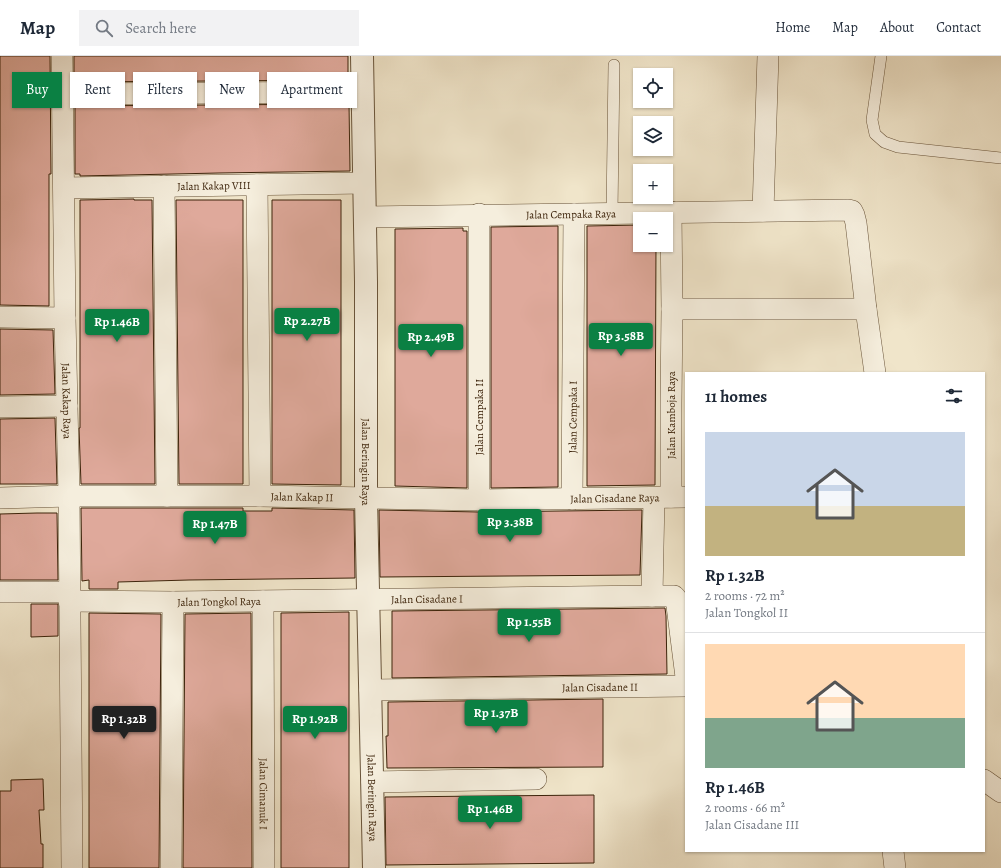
<!DOCTYPE html>
<meta charset="utf-8">
<style>
body{margin:0;font-family:Alegreya,serif;background:#f2f2f3;color:#1f2937;height:100vh;display:flex;flex-direction:column;font-size:15px;white-space:nowrap}
*{box-sizing:border-box;margin:0}
p{font-size:13px;color:#747a83}
.icon{flex:none;width:22px;height:22px;fill:none;stroke:currentColor;stroke-width:2;stroke-linecap:round;stroke-linejoin:round}
.map{position:relative;flex:1;overflow:hidden}
.side{position:absolute;left:685px;top:316px;width:300px;height:480px;display:flex;flex-direction:column;background:#fff;border-radius:0px;box-shadow:0 1px 3px #0004}
.side>*{flex:none}
.guide{position:absolute;left:12px;top:16px;width:380px;height:36px;display:flex;gap:8px}
.controls{position:absolute;left:633px;top:12px;display:grid;gap:8px}
.controls a{display:grid;place-items:center;width:40px;height:40px;border-radius:0px;background:#fff;box-shadow:0 1px 3px #0004;font-size:20px}
.price{position:absolute;translate:-50% -34px;padding:0 9px;border-radius:4px;background:#0b8043;color:#fff;font-size:13px;line-height:26px;filter:drop-shadow(0 1px 2px #0008)}
.price::after{content:'';position:absolute;left:50%;top:24px;width:12px;height:9px;margin-left:-6px;background:inherit;clip-path:polygon(0 0,100% 0,50% 100%)}
.price.current{background:#222;color:#fff}
ul{padding:0;list-style:none}
li{display:grid;align-content:center;gap:8px;height:212px;padding:0 20px}
li+li{border-top:1px solid #e0e1e3}
li span{display:grid;place-items:center;height:124px;border-radius:0px;color:#555}
li>.icon{margin-inline-start:auto}
span .icon{width:72px;height:72px;fill:#fffc;stroke-width:1}
li b{font-size:17px}
h2{display:flex;justify-content:space-between;align-items:center;height:48px;padding:0 20px;font-size:17px}
.chip{padding:0 14px;border-radius:0px;background:#fff;box-shadow:0 1px 3px #0004;font-size:14px;line-height:36px}
.chip.current{background:#0b8043;color:#fff}
header{display:flex;align-items:center;gap:24px;box-sizing:border-box;height:56px;padding:0 20px;background:#fff;border-bottom:1px solid #e0e1e3}
header strong{font-size:19px}
nav{display:flex;gap:22px;margin-inline-start:auto;font-size:14px}
.search{width:280px;height:36px;background:#f2f2f3;display:flex;align-items:center;gap:10px;box-sizing:border-box;padding:0 14px;border-radius:0px;color:#747a83;font-size:15px}
.map>svg:first-child{display:block}
.building{fill:#dfa99b;stroke:#3c230a}
.lines{fill:none;stroke-linecap:round;stroke-linejoin:round}
.service-casing{stroke:#69543a;stroke-width:12}
.minor-casing{stroke:#69543a;stroke-width:22}
.tertiary-casing{stroke:#69543a;stroke-width:24}
.service{stroke:#f5eedd;stroke-width:11}
.minor{stroke:#f5eedd;stroke-width:21}
.tertiary{stroke:#f5eedd;stroke-width:22}
.labels{text-anchor:middle;dominant-baseline:central;stroke-width:3;stroke-linejoin:round;paint-order:stroke}
.street-label{font-size:11px;fill:#3c230a;stroke:#f5eedd}
</style>
<header>
<strong>Map</strong>
<div class="search"><svg class="icon" aria-label="search" viewBox="0 0 24 24"><circle cx="10" cy="10" r="6"/><path d="M15 15l6 6"/></svg>Search here</div>
<nav><a>Home</a><a>Map</a><a>About</a><a>Contact</a></nav>
</header>
<div class="map">
<svg width="1001" height="812" viewBox="0 0 1001 812">
<rect width="100%" height="100%" fill="#f0e5ca"/>
<filter id="stains"><feTurbulence type="fractalNoise" baseFrequency=".005" numOctaves="4"/><feColorMatrix values="0 0 0 0 .2 0 0 0 0 .09 0 0 0 0 .02 0 0 0 .5 -.17"/></filter>
<radialGradient id="worn" r=".72"><stop offset=".6" stop-color="#630" stop-opacity="0"/><stop offset="1" stop-color="#630" stop-opacity=".3"/></radialGradient>
<!-- building -->
<g class="building">
<polygon points="0,0 50,0 51,118 49,118 49,250 0,249"/>
<polygon points="74,0 348,0 348,24 74,26"/>
<polygon points="349,48 350,115 219,117 80,120 80,118 75,118 75,50"/>
<polygon points="134,143 134,144 152,144 155,428 81,428 79,372 80,372 80,144"/>
<polygon points="176,144 243,144 243,428 179,428"/>
<polygon points="272,144 341,144 341,429 272,428"/>
<polygon points="640,169 640,189 656,189 655,429 587,430 587,170"/>
<polygon points="558,170 558,431 491,432 491,171"/>
<polygon points="463,172 463,175 467,175 467,432 395,430 395,173"/>
<polygon points="0,273 53,274 55,338 0,339"/>
<polygon points="55,362 57,428 0,428 0,363"/>
<polygon points="81,452 243,452 243,455 272,455 272,452 354,454 355,522 189,524 118,526 118,533 89,533 89,524 82,525"/>
<polygon points="379,454 479,456 642,454 640,519 380,521"/>
<polygon points="37,457 57,457 58,524 0,524 0,458"/>
<polygon points="31,548 58,548 58,580 31,581"/>
<polygon points="665,552 666,560 667,618 392,622 392,555"/>
<polygon points="349,556 349,812 281,812 281,557"/>
<polygon points="89,557 161,558 159,812 89,812"/>
<polygon points="251,557 252,812 183,812 185,558"/>
<polygon points="603,643 603,711 387,712 386,680 388,680 388,646"/>
<polygon points="43,723 44,754 39,754 41,788 43,788 43,812 0,812 0,735 11,735 11,724"/>
<polygon points="594,739 594,807 386,809 385,741"/>
</g>
<g class="lines">
<defs>
<g id="service">
<polyline points="881,0 872,64 875,78 884,86 898,91 1001,102"/>
<polyline points="612,157 614,9"/>
</g>
<g id="minor">
<path id="s1" d="M62 0 65 262 69 440 72 812"/>
<polyline points="62,38 362,36"/>
<polyline points="257,129 260,440"/>
<polyline points="164,130 167,440"/>
<path id="s2" d="M64 132 364 127"/>
<polyline points="763,155 768,0"/>
<polyline points="671,156 672,253 671,347 671,441"/>
<polyline points="479,158 479,444"/>
<path id="s3" d="M365 161 848 154 852 155 854 159 856 167 866 253 875 317"/>
<polyline points="672,253 866,253"/>
<polyline points="0,261 65,262"/>
<polyline points="0,351 67,350"/>
<path id="s4" d="M0 442 69 440H260L479 444 686 441"/>
<path id="s5" d="M572 443 574 158"/>
<polyline points="0,536 69,536"/>
<polyline points="652,540 674,540 676,542 686,621"/>
<path id="s6" d="M69 545 173 546 652 540 654 442"/>
<path id="s7" d="M263 545 264 812"/>
<path id="s8" d="M370 634 686 630"/>
<polyline points="984,724 1001,736"/>
<polyline points="372,726 536,723"/>
<polyline points="893,795 895,812"/>
<polyline points="171,812 173,546"/>
</g>
<g id="tertiary">
<path id="s9" d="M362 0 366 226V442L374 812"/>
</g>
</defs>
<!-- service casing -->
<use href="#service" class="service-casing"/>
<!-- minor casing -->
<use href="#minor" class="minor-casing"/>
<!-- tertiary casing -->
<use href="#tertiary" class="tertiary-casing"/>
<!-- service -->
<use href="#service" class="service"/>
<!-- minor -->
<use href="#minor" class="minor"/>
<!-- tertiary -->
<use href="#tertiary" class="tertiary"/>
</g>
<g class="labels">
<!-- street labels -->
<g class="street-label">
<text stroke="none"><textPath href="#s2" startOffset="150">Jalan Kakap VIII</textPath></text>
<text stroke="none"><textPath href="#s3" startOffset="206">Jalan Cempaka Raya</textPath></text>
<text stroke="none"><textPath href="#s1" startOffset="345">Jalan Kakap Raya</textPath></text>
<text transform="translate(671 359) rotate(-90)">Jalan Kamboja Raya</text>
<text transform="translate(479 361) rotate(-90)">Jalan Cempaka II</text>
<text stroke="none"><textPath href="#s5" startOffset="82">Jalan Cempaka I</textPath></text>
<text stroke="none"><textPath href="#s9" startOffset="406">Jalan Beringin Raya</textPath></text>
<text stroke="none"><textPath href="#s4" startOffset="302">Jalan Kakap II</textPath></text>
<text stroke="none"><textPath href="#s4" startOffset="615">Jalan Cisadane Raya</textPath></text>
<text stroke="none"><textPath href="#s6" startOffset="358">Jalan Cisadane I</textPath></text>
<text stroke="none"><textPath href="#s6" startOffset="150">Jalan Tongkol Raya</textPath></text>
<text stroke="none"><textPath href="#s8" startOffset="230">Jalan Cisadane II</textPath></text>
<text stroke="none"><textPath href="#s7" startOffset="193">Jalan Cimanuk I</textPath></text>
<text stroke="none"><textPath href="#s9" startOffset="742">Jalan Beringin Raya</textPath></text>
</g>
</g>
<rect width="100%" height="100%" filter="url(#stains)"/>
<rect width="100%" height="100%" fill="url(#worn)"/>
</svg>
<div class="controls">
<a><svg class="icon" aria-label="locate" viewBox="0 0 24 24"><circle cx="12" cy="12" r="6"/><path d="M12 2v4M12 18v4M2 12h4M18 12h4"/></svg></a>
<a><svg class="icon" aria-label="layers" viewBox="0 0 24 24"><path d="M12 4l9 5-9 5-9-5zM3 14l9 5 9-5"/></svg></a>
<a>+</a>
<a>−</a>
</div>
<b class="price" style="left:307px;top:286px">Rp 2.27B</b>
<b class="price" style="left:117px;top:287px">Rp 1.46B</b>
<b class="price" style="left:621px;top:301px">Rp 3.58B</b>
<b class="price" style="left:431px;top:302px">Rp 2.49B</b>
<b class="price" style="left:510px;top:487px">Rp 3.38B</b>
<b class="price" style="left:215px;top:489px">Rp 1.47B</b>
<b class="price" style="left:529px;top:587px">Rp 1.55B</b>
<b class="price" style="left:496px;top:678px">Rp 1.37B</b>
<b class="price current" style="left:124px;top:684px">Rp 1.32B</b>
<b class="price" style="left:315px;top:684px">Rp 1.92B</b>
<b class="price" style="left:490px;top:774px">Rp 1.46B</b>
<div class="guide">
<a class="chip current">Buy</a>
<a class="chip">Rent</a>
<a class="chip">Filters</a>
<a class="chip">New</a>
<a class="chip">Apartment</a>
</div>
<section class="side">
<h2>11 homes<svg class="icon" aria-label="filters" viewBox="0 0 24 24"><path d="M4 7h16M4 17h16"/><circle cx="9" cy="7" r="2"/><circle cx="15" cy="17" r="2"/></svg></h2>
<ul>
<li><span style="background:linear-gradient(#c9d6e8 60%,#c2b280 0)"><svg class="icon" aria-label="home" viewBox="0 0 24 24"><path d="M3 11l9-7 9 7M6 9v11h12V9"/></svg></span><div><b>Rp 1.32B</b><p>2 rooms · 72 m²</p><p>Jalan Tongkol II</p></div></li>
<li><span style="background:linear-gradient(#ffd9b3 60%,#7fa58c 0)"><svg class="icon" aria-label="home" viewBox="0 0 24 24"><path d="M3 11l9-7 9 7M6 9v11h12V9"/></svg></span><div><b>Rp 1.46B</b><p>2 rooms · 66 m²</p><p>Jalan Cisadane III</p></div></li>
</ul>
</section>
</div>
